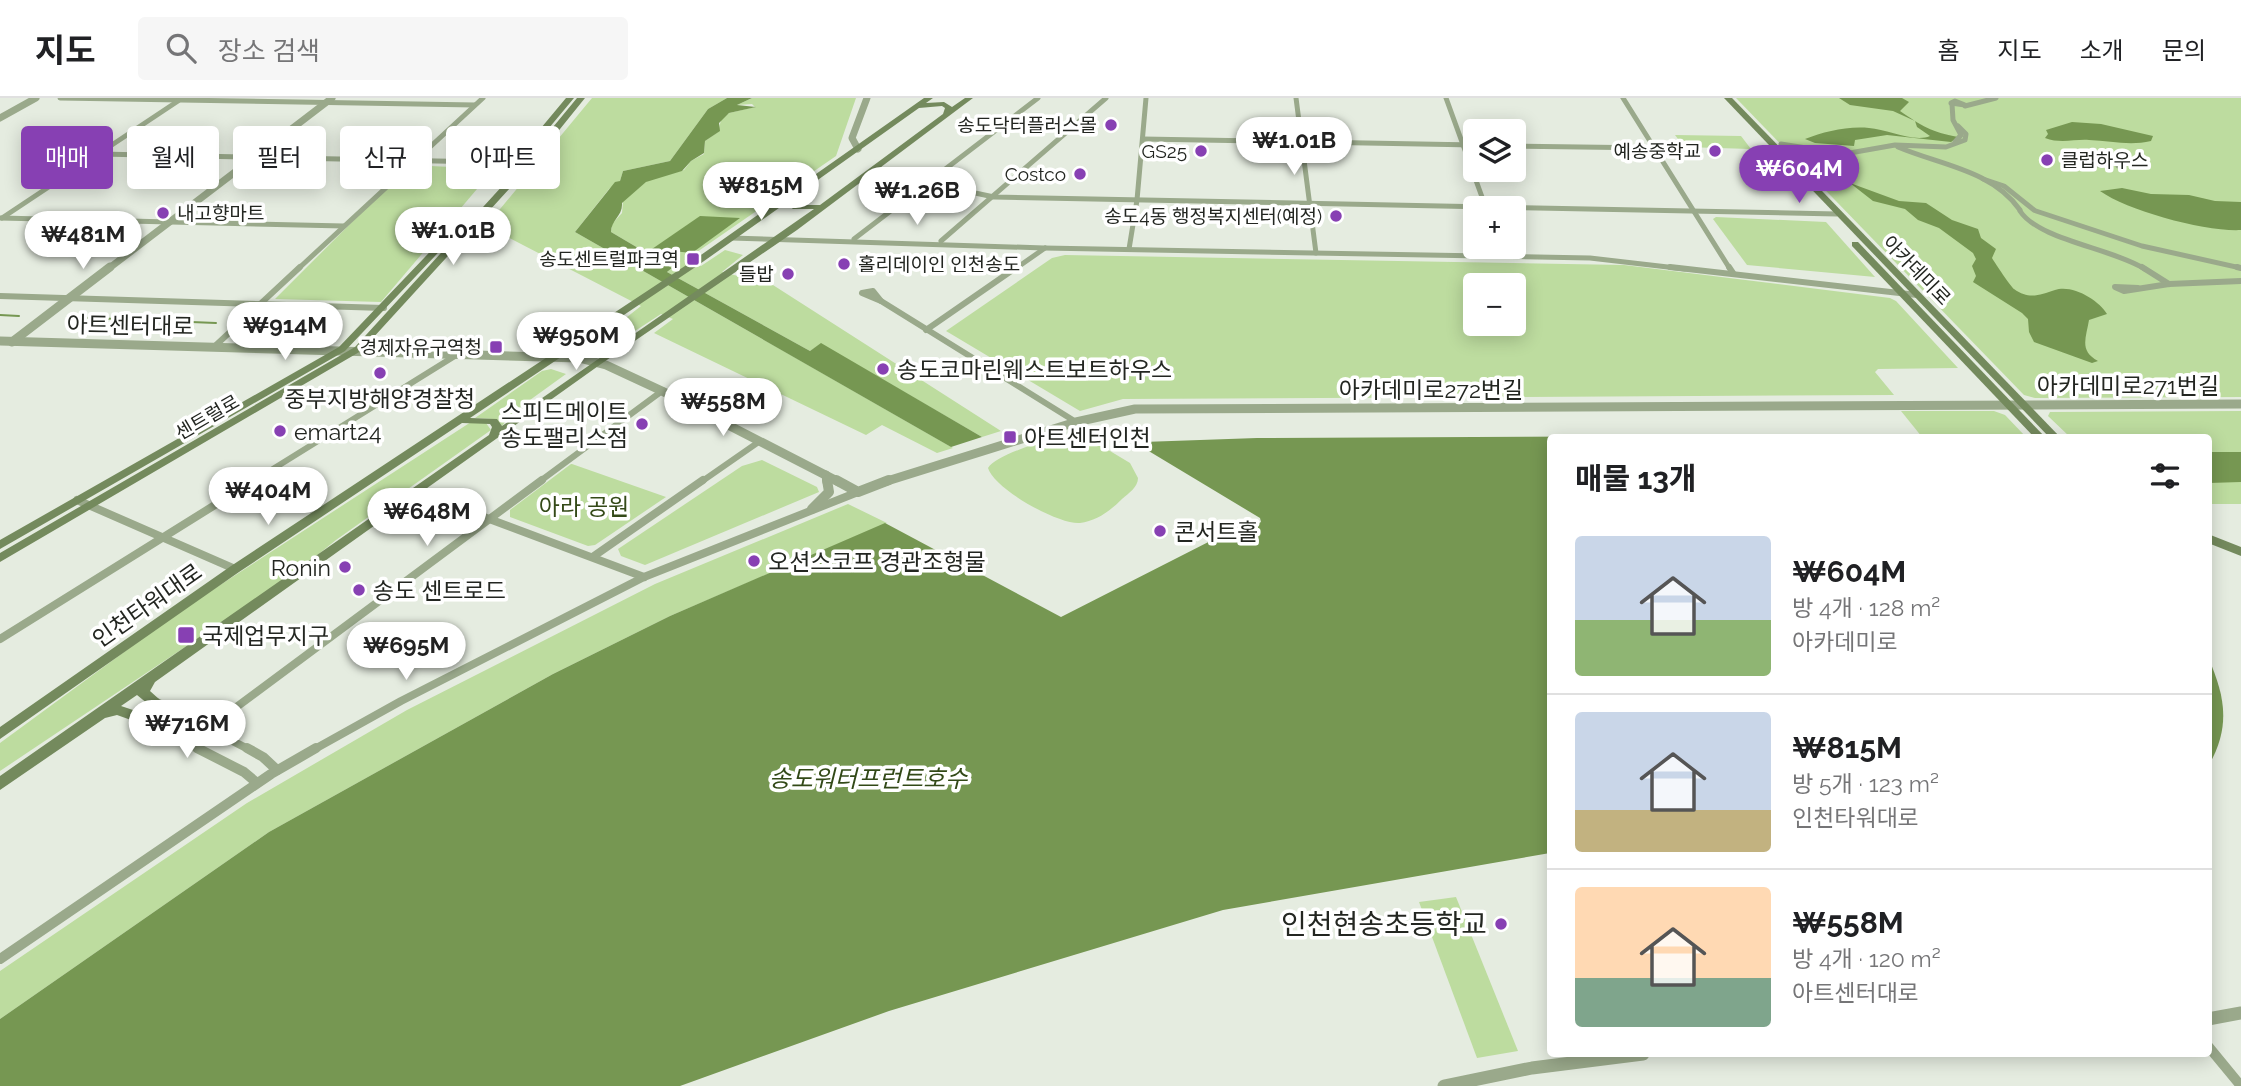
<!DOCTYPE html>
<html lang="ko">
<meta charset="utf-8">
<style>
body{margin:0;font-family:Raleway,"Noto Sans KR",sans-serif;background:#f6f6f6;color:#202124;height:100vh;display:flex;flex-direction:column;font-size:26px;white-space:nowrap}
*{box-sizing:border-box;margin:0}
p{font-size:23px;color:#757577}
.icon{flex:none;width:38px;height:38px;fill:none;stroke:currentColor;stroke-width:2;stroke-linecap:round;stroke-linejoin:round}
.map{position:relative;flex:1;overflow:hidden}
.sheet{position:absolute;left:1547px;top:336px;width:665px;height:623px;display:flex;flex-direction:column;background:#fff;border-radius:7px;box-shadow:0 4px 18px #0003}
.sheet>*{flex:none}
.hud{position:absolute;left:21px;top:28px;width:665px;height:63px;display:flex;gap:14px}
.buttons{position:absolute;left:1463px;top:21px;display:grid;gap:14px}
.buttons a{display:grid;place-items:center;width:63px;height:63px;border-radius:7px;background:#fff;box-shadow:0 4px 18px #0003;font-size:35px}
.price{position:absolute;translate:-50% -60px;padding:0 16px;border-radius:24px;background:#fff;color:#222;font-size:23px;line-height:46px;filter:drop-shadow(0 2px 4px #0008)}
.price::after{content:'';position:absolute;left:50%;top:42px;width:21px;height:16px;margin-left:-10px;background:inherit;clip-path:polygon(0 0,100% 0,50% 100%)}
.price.selected{background:#8740b3;color:#fff}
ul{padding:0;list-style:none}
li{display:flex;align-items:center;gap:21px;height:175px;padding:0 28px}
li+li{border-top:2px solid #e0e0e0}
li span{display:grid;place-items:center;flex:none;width:196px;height:140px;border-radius:7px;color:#555}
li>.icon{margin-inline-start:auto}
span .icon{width:84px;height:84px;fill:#fffc;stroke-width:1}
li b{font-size:30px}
h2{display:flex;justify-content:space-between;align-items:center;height:84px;padding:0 28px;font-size:30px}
.chip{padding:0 24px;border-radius:7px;background:#fff;box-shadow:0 4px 18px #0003;font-size:24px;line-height:63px}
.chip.selected{background:#8740b3;color:#fff}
header{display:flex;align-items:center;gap:42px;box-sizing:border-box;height:98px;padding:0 35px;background:#fff;border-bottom:2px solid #e0e0e0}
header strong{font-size:33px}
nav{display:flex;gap:38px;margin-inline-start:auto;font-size:24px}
.search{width:490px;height:63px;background:#f6f6f6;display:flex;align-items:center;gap:18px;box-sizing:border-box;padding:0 24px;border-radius:7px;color:#757577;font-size:26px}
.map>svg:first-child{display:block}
.green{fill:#bddc9f;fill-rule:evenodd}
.water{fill:#769752}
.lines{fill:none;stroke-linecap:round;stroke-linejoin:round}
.stream{stroke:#769752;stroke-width:2}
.minor-far3{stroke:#9aa98b;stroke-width:5}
.minor-far2{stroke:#9aa98b;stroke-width:6}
.minor-far1{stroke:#9aa98b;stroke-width:8}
.minor{stroke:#9aa98b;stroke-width:10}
.tertiary-far3{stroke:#9aa98b;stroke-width:7}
.tertiary-far2{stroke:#9aa98b;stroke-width:9}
.tertiary-far1{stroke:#9aa98b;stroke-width:10}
.tertiary{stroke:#9aa98b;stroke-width:13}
.secondary{fill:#748a5d;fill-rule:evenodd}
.poi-dot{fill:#8740b3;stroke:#fff;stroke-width:2.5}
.labels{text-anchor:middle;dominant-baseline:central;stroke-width:7;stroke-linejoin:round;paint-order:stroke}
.far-poi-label{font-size:19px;fill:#232621;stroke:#fff;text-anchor:end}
.far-street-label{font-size:19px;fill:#232621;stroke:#fff}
.street-label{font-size:23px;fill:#232621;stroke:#fff}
.poi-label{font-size:23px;fill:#232621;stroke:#fff;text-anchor:start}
.park-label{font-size:23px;fill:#344a18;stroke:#fff}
.water-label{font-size:24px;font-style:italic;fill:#324917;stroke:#fff}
.near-poi-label{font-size:28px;fill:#232621;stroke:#fff;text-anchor:end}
</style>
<header>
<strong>지도</strong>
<div class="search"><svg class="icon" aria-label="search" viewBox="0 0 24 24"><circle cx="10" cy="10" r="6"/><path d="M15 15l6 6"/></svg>장소 검색</div>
<nav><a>홈</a><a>지도</a><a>소개</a><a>문의</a></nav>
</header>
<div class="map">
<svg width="2241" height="988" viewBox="0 0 2241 988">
<rect width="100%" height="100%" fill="#e5ece0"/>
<!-- green -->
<g class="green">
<polygon points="592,0 727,0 708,11 670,63 623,73 620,83 609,91 575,134 953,350 937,355 882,327 866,337 654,235 673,221 661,216 612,248 594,245 641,208 486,128"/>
<polygon points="752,0 856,0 836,58 684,163 701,168 725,152 743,157 722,174 738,178 748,171 1001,333 982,339 821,246 810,253 667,174 672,170 611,134 612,126 622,115 623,103 648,82 684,72 691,63 704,56 705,43 718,34 721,22 729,15 755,9 752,6 737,7"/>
<polygon points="1736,0 2241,0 2241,299 2035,300 2024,297"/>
<polygon points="1675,37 1741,38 1751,51 1684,49"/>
<polygon points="409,67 494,71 381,204 275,201"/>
<polygon points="1716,119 1826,124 1875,179 1747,167 1713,121"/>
<path d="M1065 157 1624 167 1890 200 1896 203 1958 270 1878 271 1875 274 1894 297 1123 301 1080 313 946 233 1052 160ZM1514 187V226H1475V187Z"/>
<polygon points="551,271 566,276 512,315 502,328 494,321 475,320 542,273"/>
<polygon points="1901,313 1994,313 2005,317 2026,339 1922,339"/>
<polygon points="2241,313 2241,406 2209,406 2208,340 2070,339 2048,318 2050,314"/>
<polygon points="471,324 486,325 491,332 336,442 294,476 0,673 0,645 180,513"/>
<path d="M1080 335 1130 365 1138 380C1138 389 1129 395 1122 401 1111 412 1097 423 1080 425 1059 427 994 391 988 370 998 354 1061 338 1080 335Z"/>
<polygon points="762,362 817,389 819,394 645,467 621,458 618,451 742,368"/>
<polygon points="571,366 572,366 666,399 595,447 588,448 510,419 510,412"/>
<polygon points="848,406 887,425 670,518 553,576 269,734 0,921 0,873 247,705 407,612 655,486"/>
<polygon points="1456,799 1518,953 1477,960 1419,804"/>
</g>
<!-- water -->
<g class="water">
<path d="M727 0H752L737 7 756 9 729 15 719 25 720 33 705 43 704 55 691 63 682 73 646 84 622 105C623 118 611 122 611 134L672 170 667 174 810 253 821 245 982 339 951 349 575 134 615 84 620 83 623 73 670 63 708 11Z"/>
<path d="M1839 0H1902L1909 4 1900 13C1922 28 1931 34 1958 39L1951 44 1887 37 1855 42 1854 48 1815 45 1805 41C1824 34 1846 28 1869 30 1887 31 1914 45 1930 38L1917 29 1915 23 1893 13 1850 7Z"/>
<path d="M2072 24 2101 26 2153 38 2151 43C2130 48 2111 43 2089 42 2074 41 2061 46 2045 40L2048 36 2046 32Z"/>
<path d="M1850 85 1899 103 1926 105 1952 122 1978 131 1981 140 1996 151 1992 160C1995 165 2011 189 2014 191 2029 202 2040 197 2055 192 2072 186 2099 202 2107 216L2089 222C2086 240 2079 253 2098 263L2092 265 2034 244 2029 234 2028 221 2022 215 1973 184 1976 178 1972 168 1976 161 1973 155 1939 130 1918 122 1905 111 1873 103Z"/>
<path d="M2122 90 2151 96 2189 97 2215 103 2241 104V132C2206 134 2128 113 2100 93Z"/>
<polygon points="700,118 740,120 692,155 652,151"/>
<polygon points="1920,337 1923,339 1550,340 1550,755 1223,812 889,913 680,988 0,988 0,921 269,734 553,576 670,518 885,425 1061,519 1230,433 1238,437 1261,424 1260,420 1142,349 1143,344 1257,340"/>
<polygon points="2208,354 2241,354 2241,384 2209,385"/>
<path d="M2208 559C2225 598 2231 628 2209 667Z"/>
</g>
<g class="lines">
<!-- stream -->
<g class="stream">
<polyline points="0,217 19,218"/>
<polyline points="67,219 216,225"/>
<polyline points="254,225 341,228"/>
</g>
<!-- minor-far3 -->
<g class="minor-far3">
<polyline points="60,0 475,7"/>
<polyline points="1296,0 1316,155"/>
<polyline points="1446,0 1486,110"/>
<polyline points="1623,0 1730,171"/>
<polygon points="1955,3 1965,7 1951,5"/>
<polyline points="1952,6 1953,22 1961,37 1955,44"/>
<polyline points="1965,8 1996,0"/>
<polyline points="1143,41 1475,47"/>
<polyline points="1781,46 1844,56 1895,47 1946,49 1965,42 1966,36 1958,28"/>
<polyline points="1514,48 1655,50"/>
<path d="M1898 49C1940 67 1992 72 2020 112"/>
<polyline points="99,56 528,65"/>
<polygon points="2118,65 2124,68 2118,68"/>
<polyline points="2083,67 2099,67"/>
<polyline points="879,68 878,72 886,76 994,99 1837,116"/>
<polyline points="1983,81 2004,88 2034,112"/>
<path d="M2020 113C2039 142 2111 150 2145 171"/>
<polyline points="2036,113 2142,148 2241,170"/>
<polyline points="0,120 344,128"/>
<polyline points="2,120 178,3"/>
<polyline points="731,140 1044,150 1590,160 1685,171"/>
<polyline points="854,141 1038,0"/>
<polyline points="941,143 1106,0"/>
<polyline points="1129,151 1137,102 1146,0"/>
<polyline points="298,171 483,0"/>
<polyline points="1015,171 1045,150"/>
</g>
<!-- minor-far2 -->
<g class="minor-far2">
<polyline points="1670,169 1917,197"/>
<polyline points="1729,169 1733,175"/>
<polyline points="2142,169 2169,186"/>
<polyline points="2237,169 2241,170"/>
<polyline points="2138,190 2115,189 2124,193 2169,186 2241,183"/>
<polygon points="873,193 881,203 862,195"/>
<polyline points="0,198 384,210"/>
<polyline points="881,203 1076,324"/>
<polyline points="926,232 1017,169"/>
<polyline points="215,248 300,169"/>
<polyline points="252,384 458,256"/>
<polyline points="539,384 662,293"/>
<polyline points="701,384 760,343"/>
</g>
<!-- minor-far1 -->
<g class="minor-far1">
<polyline points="417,394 644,479"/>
<polyline points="77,402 235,471"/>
<polyline points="594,458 703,382"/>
<polyline points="0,541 255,382"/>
<polyline points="153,602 250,652"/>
<polyline points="131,617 201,652"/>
<polyline points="188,645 542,382"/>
<polyline points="313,652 401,603 644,479 858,394"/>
</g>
<!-- minor -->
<g class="minor">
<polyline points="197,650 244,674 257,685"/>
<polyline points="247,650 263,659 277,672"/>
<polyline points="0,861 271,676 316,650"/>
<polyline points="2208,948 2241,988"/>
</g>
<!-- tertiary-far3 -->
<g class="tertiary-far3">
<polyline points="0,20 36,0"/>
<polyline points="858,51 852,40 867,0"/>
<polyline points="108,171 332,0"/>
</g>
<!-- tertiary-far2 -->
<g class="tertiary-far2">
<polyline points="0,243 579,260 606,267 662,293 839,384"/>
<polyline points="12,244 110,169"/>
<polyline points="826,377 827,384"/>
<polyline points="884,384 1076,324 1135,311 2241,306"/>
</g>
<!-- tertiary-far1 -->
<g class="tertiary-far1">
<polyline points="836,382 858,394 889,382"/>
<polyline points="812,411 829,394 827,382"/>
</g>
<!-- tertiary -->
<g class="tertiary">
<polyline points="2208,921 2241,915"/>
<polyline points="1444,988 1532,970 1643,956"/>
</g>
<!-- secondary -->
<g class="secondary">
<polygon points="566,0 574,0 509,78 502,76 519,56 473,66 473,62 507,55 526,48"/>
<polygon points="577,0 585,0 531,67 361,253 0,464 0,455 355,249 525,63"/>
<path d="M924 0H933L926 5 944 4 952 9 965 0H973L797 132 601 266 155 584 150 593 160 602 158 606H148L137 597 121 608 136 613 138 617 136 621 131 622 117 617 105 620 0 692V678L489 337 492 329 490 326 462 325 239 474 0 641V629L231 468 691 164ZM942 8 945 10 943 16 820 107H795L794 105 798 96 919 10ZM786 105 793 111H814L502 328 497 321 470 320 697 168Z"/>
<polygon points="1724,0 1732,0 2061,340 2050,340"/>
<polygon points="446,137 453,139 345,253 0,451 0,442 339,249"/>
<polygon points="1852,144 1858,144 2046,340 2035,340 1852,148"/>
<polygon points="2208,436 2241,449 2241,458 2208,445"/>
</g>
</g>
<!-- markers -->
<g class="poi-dot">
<circle cx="1111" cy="27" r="7"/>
<circle cx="1201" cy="53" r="7"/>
<circle cx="1715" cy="53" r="7"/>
<circle cx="2047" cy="62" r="7"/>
<circle cx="1080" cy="76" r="7"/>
<circle cx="163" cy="115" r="7"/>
<circle cx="1336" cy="118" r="7"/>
<rect x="686" y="154" width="14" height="14" rx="3.5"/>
<circle cx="844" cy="166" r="7"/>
<circle cx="788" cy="176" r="7"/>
<rect x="489" y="242" width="14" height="14" rx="3.5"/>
<circle cx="883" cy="271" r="7"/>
<circle cx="380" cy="275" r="7"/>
<circle cx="642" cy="326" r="7"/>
<circle cx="280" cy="333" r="7"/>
<rect x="1003" y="332" width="14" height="14" rx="3.5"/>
<circle cx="1160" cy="433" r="7"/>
<circle cx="754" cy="463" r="7"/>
<circle cx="345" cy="469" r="7"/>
<circle cx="359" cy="492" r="7"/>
<rect x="177" y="528" width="18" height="18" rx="3.5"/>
<circle cx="1501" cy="826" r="7"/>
</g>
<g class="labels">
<!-- far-poi labels -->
<g class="far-poi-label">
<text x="1097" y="27">송도닥터플러스몰</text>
<text x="1187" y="53">GS25</text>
<text x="1701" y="53">예송중학교</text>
<text x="2061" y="62" text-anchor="start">클럽하우스</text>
<text x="1066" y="76">Costco</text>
<text x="177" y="115" text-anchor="start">내고향마트</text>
<text x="1322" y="118">송도4동 행정복지센터(예정)</text>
<text x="679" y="161">송도센트럴파크역</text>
<text x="858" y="166" text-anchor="start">홀리데이인 인천송도</text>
<text x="774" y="176">들밥</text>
<text x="482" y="249">경제자유구역청</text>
</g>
<!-- far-street labels -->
<g class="far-street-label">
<text transform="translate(1917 172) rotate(46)">아카데미로</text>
<text transform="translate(207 319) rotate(-30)">센트럴로</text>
</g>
<!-- street labels -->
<g class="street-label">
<text transform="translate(130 227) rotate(1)">아트센터대로</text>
<text x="2128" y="287">아카데미로271번길</text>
<text x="1431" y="291">아카데미로272번길</text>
<text transform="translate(147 507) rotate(-35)">인천타워대로</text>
</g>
<!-- poi labels -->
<g class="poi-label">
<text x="897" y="271">송도코마린웨스트보트하우스</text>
<text x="380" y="300" text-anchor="middle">중부지방해양경찰청</text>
<text x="628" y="313" text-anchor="end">스피드메이트<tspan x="628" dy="26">송도팰리스점</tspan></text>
<text x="294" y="333">emart24</text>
<text x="1024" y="339">아트센터인천</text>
<text x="1174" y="433">콘서트홀</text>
<text x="768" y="463">오션스코프 경관조형물</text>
<text x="331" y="469" text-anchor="end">Ronin</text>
<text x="373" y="492">송도 센트로드</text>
<text x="202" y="537">국제업무지구</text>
</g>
<!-- park labels -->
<g class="park-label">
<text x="584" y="408">아라 공원</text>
</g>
<!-- water labels -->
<g class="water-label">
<text x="868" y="680">송도워터프런트호수</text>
</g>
<!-- near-poi labels -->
<g class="near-poi-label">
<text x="1487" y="826">인천현송초등학교</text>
</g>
</g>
</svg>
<div class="buttons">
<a><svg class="icon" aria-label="layers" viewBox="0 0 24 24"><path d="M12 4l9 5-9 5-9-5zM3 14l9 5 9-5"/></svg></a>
<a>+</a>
<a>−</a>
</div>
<b class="price" style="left:1294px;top:79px">₩1.01B</b>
<b class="price selected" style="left:1799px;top:107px">₩604M</b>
<b class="price" style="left:761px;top:124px">₩815M</b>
<b class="price" style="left:917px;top:129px">₩1.26B</b>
<b class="price" style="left:453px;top:169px">₩1.01B</b>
<b class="price" style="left:83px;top:173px">₩481M</b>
<b class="price" style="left:285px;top:264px">₩914M</b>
<b class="price" style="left:576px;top:274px">₩950M</b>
<b class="price" style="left:723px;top:340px">₩558M</b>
<b class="price" style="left:268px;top:429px">₩404M</b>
<b class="price" style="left:427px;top:450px">₩648M</b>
<b class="price" style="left:406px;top:584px">₩695M</b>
<b class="price" style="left:187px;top:662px">₩716M</b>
<div class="hud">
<a class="chip selected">매매</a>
<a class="chip">월세</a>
<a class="chip">필터</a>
<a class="chip">신규</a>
<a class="chip">아파트</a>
</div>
<section class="sheet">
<h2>매물 13개<svg class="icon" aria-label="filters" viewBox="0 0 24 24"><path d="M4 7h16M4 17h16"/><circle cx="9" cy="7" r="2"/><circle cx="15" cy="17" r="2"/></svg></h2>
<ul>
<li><span style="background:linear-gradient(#c9d6e8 60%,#8fb573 0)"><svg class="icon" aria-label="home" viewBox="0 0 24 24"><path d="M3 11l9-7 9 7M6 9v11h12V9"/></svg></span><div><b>₩604M</b><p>방 4개 · 128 m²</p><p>아카데미로</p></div></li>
<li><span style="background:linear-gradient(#c9d6e8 70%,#c2b280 0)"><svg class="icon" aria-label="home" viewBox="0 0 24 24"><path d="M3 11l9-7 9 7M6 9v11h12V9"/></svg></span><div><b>₩815M</b><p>방 5개 · 123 m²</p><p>인천타워대로</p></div></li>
<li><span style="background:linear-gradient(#ffd9b3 65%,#7fa58c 0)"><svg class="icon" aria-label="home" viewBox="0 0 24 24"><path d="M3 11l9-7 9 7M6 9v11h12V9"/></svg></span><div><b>₩558M</b><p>방 4개 · 120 m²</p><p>아트센터대로</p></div></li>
</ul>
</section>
</div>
